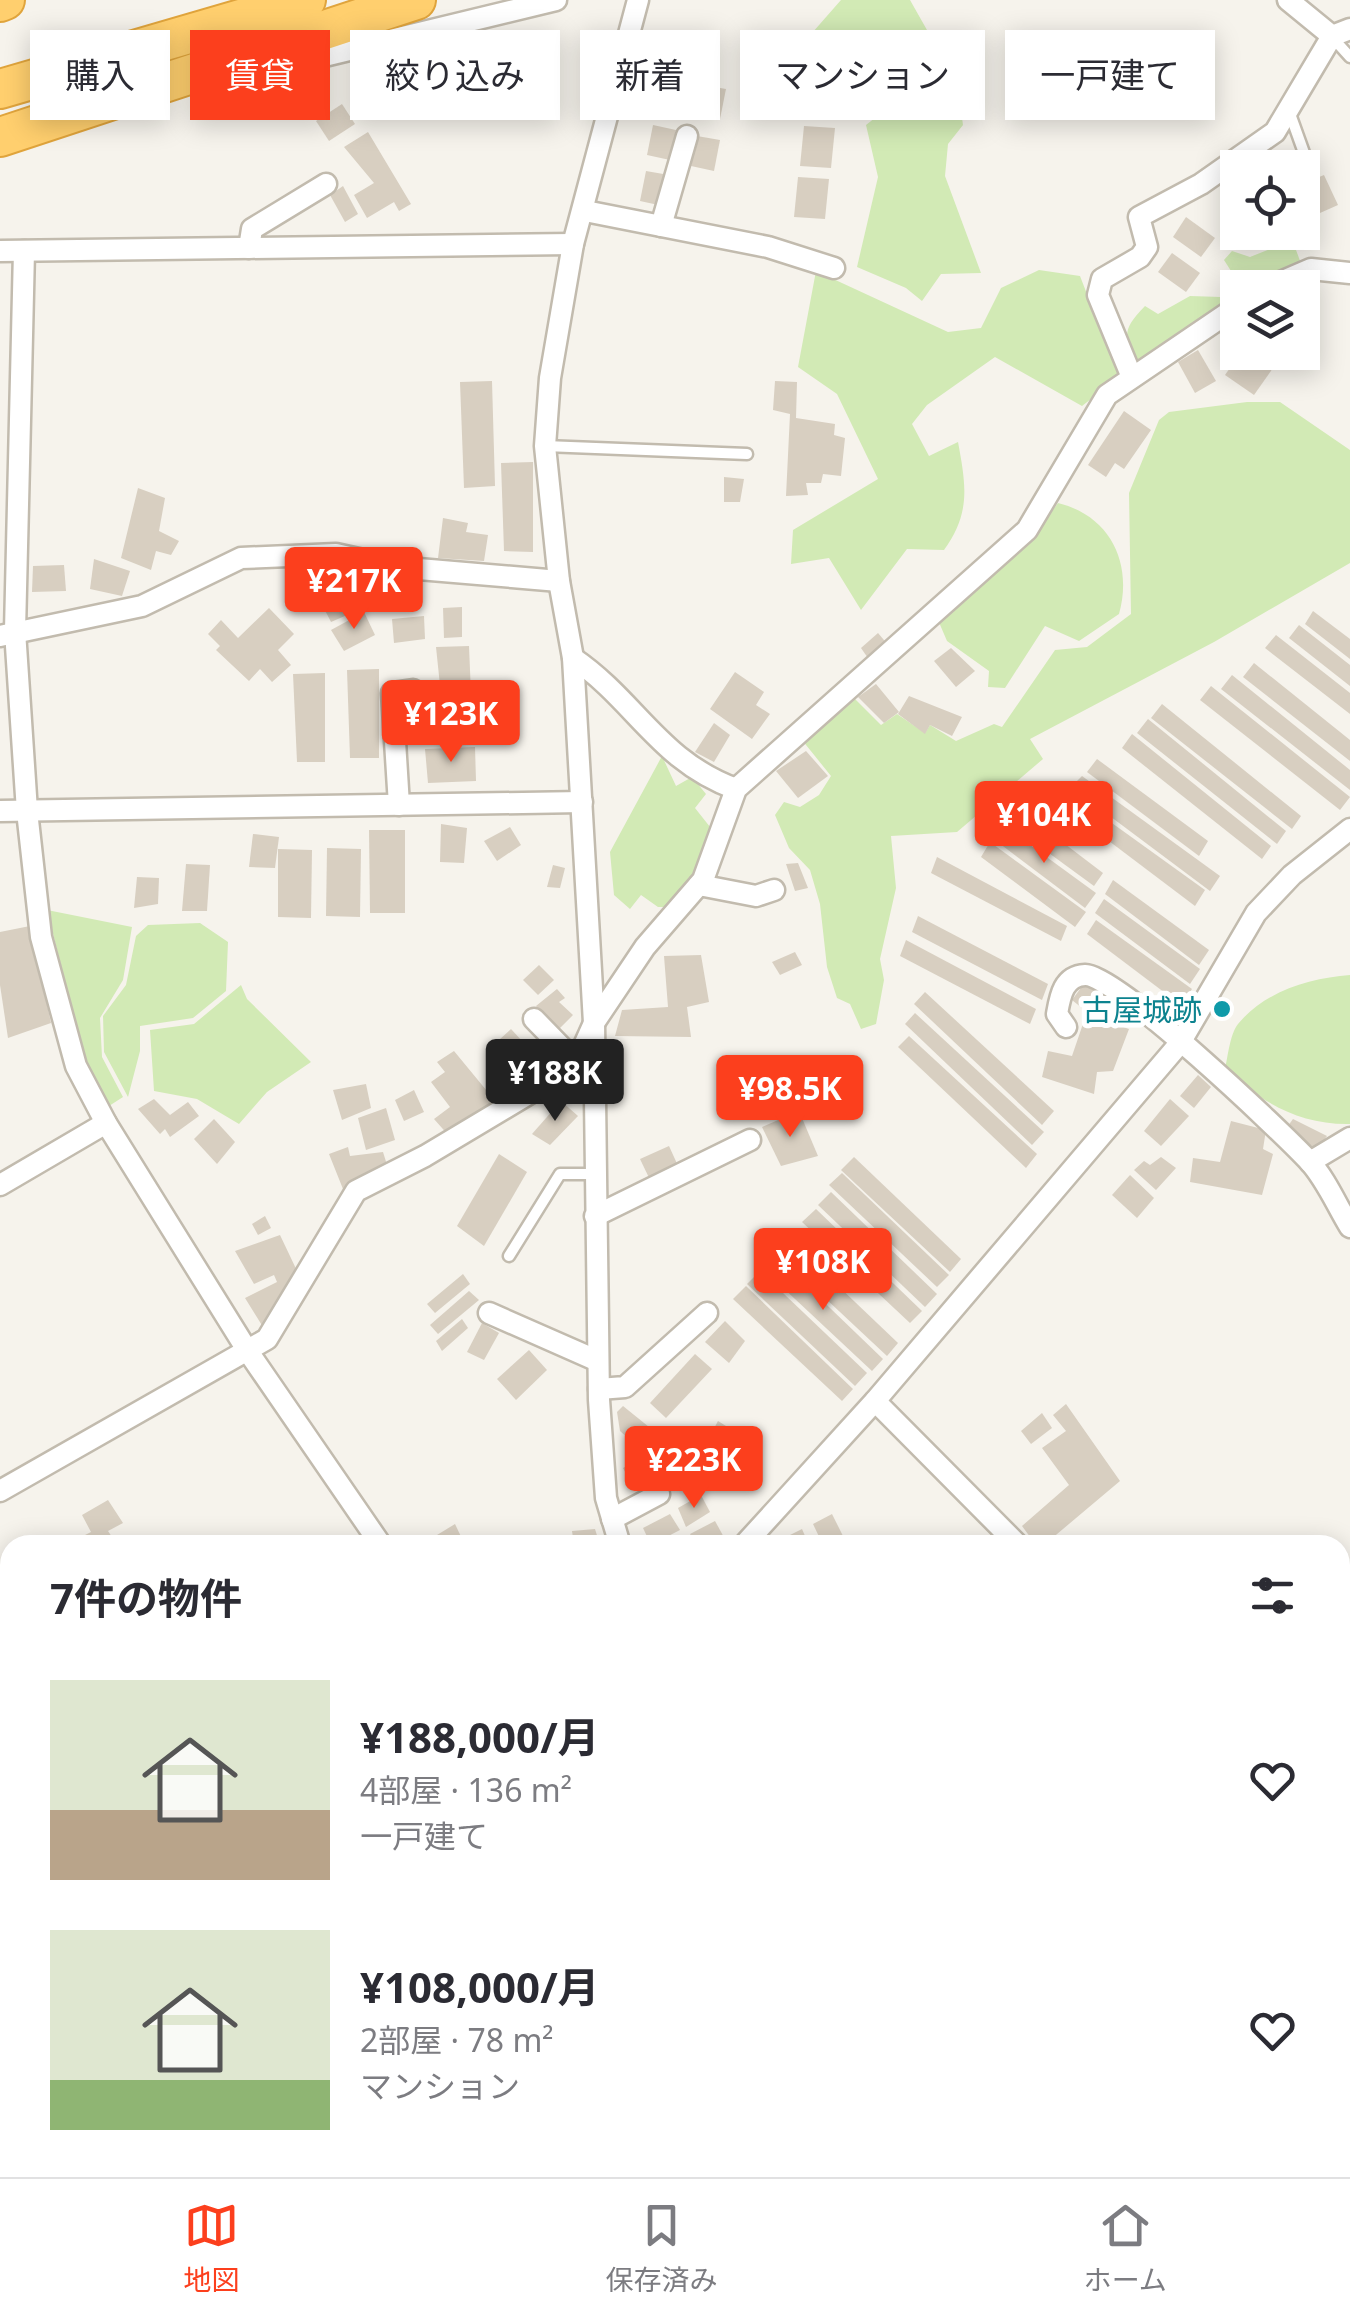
<!DOCTYPE html>
<html lang="ja">
<meta charset="utf-8">
<style>
body{margin:0;font-family:"Noto Sans","Noto Sans JP",sans-serif;background:#f7f7f7;color:#2b2b33;height:100vh;display:flex;flex-direction:column;font-size:38px;white-space:nowrap}
*{box-sizing:border-box;margin:0}
p{font-size:32px;color:#7c7c81}
.icon{flex:none;width:55px;height:55px;fill:none;stroke:currentColor;stroke-width:2;stroke-linecap:round;stroke-linejoin:round}
.map{position:relative;flex:1;overflow:hidden}
.sheet{position:absolute;left:0px;top:1535px;width:1350px;height:642px;display:flex;flex-direction:column;background:#fff;border-radius:30px 30px 0 0;box-shadow:0 5px 25px #0003}
.sheet>*{flex:none}
.top-card{position:absolute;left:30px;top:30px;width:1290px;height:90px;display:flex;gap:20px}
.controls{position:absolute;left:1220px;top:150px;display:grid;gap:20px}
.controls a{display:grid;place-items:center;width:100px;height:100px;border-radius:0px;background:#fff;box-shadow:0 5px 25px #0003;font-size:50px}
.price{position:absolute;translate:-50% -85px;padding:0 22px;border-radius:10px;background:#fc3f1d;color:#fff;font-size:32px;line-height:65px;filter:drop-shadow(0 2px 5px #0008)}
.price::after{content:'';position:absolute;left:50%;top:60px;width:30px;height:22px;margin-left:-15px;background:inherit;clip-path:polygon(0 0,100% 0,50% 100%)}
.price.selected{background:#222;color:#fff}
ul{padding:0;list-style:none}
li{display:flex;align-items:center;gap:30px;height:250px;padding:0 50px}
li span{display:grid;place-items:center;flex:none;width:280px;height:200px;border-radius:0px;color:#555}
li>.icon{margin-inline-start:auto}
span .icon{width:120px;height:120px;fill:#fffc;stroke-width:1}
li b{font-size:42px}
h2{display:flex;justify-content:space-between;align-items:center;height:120px;padding:0 50px;font-size:42px}
.pill{padding:0 35px;border-radius:0px;background:#fff;box-shadow:0 5px 25px #0003;font-size:35px;line-height:90px}
.pill.selected{background:#fc3f1d;color:#fff}
.tabs{display:flex;justify-content:space-around;align-items:center;height:140px;border-top:2px solid #e1e1e2;background:#fff;font-size:28px;color:#7c7c81}
.tabs a{display:grid;justify-items:center;gap:5px}
.tabs .selected{color:#fc3f1d}
.map>svg:first-child{display:block}
.green{fill:#d2eab5}
.building{fill:#d8cfc1}
.lines{fill:none;stroke-linecap:round;stroke-linejoin:round}
.lane-casing{stroke:#c2bbae;stroke-width:15}
.street-casing{stroke:#c2bbae;stroke-width:25}
.secondary-casing{stroke:#d6c79b;stroke-width:32}
.highway-casing{stroke:#e0a43c;stroke-width:42}
.lane{stroke:#fff;stroke-width:10}
.street{stroke:#fff;stroke-width:20}
.secondary{stroke:#fff3cd;stroke-width:28}
.highway{stroke:#ffcf6e;stroke-width:38}
.culture-dot{fill:#0f9aa8;stroke:#fff;stroke-width:4}
.labels{text-anchor:middle;dominant-baseline:central;stroke-width:10;stroke-linejoin:round;paint-order:stroke}
.culture-label{font-size:30px;fill:#0d838f;stroke:#fff;text-anchor:end}
</style>
<div class="map">
<svg width="1350" height="2177" viewBox="0 0 1350 2177">
<rect width="100%" height="100%" fill="#f6f3ec"/>
<!-- green -->
<g class="green">
<path d="M841 0H910L957 83 963 125 948 144 945 176 981 273 941 274 922 301 906 288 857 267 878 177 866 125 890 106C879 61 853 77 821 70 811 68 800 61 791 57Z"/>
<path d="M1285 243 1296 250 1302 266 1260 287 1238 288 1237 301 1135 365C1124 334 1122 330 1145 306L1158 314 1190 296 1221 297 1222 280 1231 271 1224 260 1232 251 1250 257Z"/>
<path d="M1039 270 1080 276 1119 377 1082 406 995 357 927 405 912 424 929 456 958 442C966 485 971 513 944 550L907 549 861 610 829 558 791 564 793 530 878 479 837 394 798 367 816 271 948 332 981 328 1001 288Z"/>
<polygon points="1247,402 1280,402 1350,450 1350,563 1214,642 1030,739 1043,759 957,832 891,836 896,888 880,959 884,980 876,1024 861,1029 850,1004 837,998 827,967 820,904 810,870 789,848 775,815 784,802 800,807 819,795 831,776 802,740 854,698 881,725 897,714 925,733 930,725 956,741 994,724 1002,727 1055,650 1087,647 1131,614 1129,493 1159,420 1169,412"/>
<path d="M1058 503C1111 516 1133 564 1119 614L1079 641 1045 626 1005 688 988 687 989 671 947 641 938 620 1026 546Z"/>
<polygon points="662,756 676,786 692,777 706,794 695,808 714,832 701,877 675,907 658,907 641,895 630,909 614,895 610,852"/>
<polygon points="47,910 132,927 123,980 100,1018 102,1057 123,1097 109,1106 86,1064"/>
<polygon points="200,923 228,942 226,991 193,1018 140,1026 140,1051 128,1097 104,1052 103,1016 126,985 136,936 148,925"/>
<path d="M1350 975V1124C1299 1125 1261 1102 1225 1069 1228 1056 1230 1034 1238 1024 1265 991 1310 978 1350 975Z"/>
<polygon points="241,985 247,999 311,1062 267,1092 239,1124 197,1099 154,1091 150,1030 194,1024"/>
<polygon points="1350,1876 1350,2085 1340,2091 1340,1891"/>
<polygon points="1094,2168 1215,2168 1212,2177 1104,2177"/>
</g>
<!-- building -->
<g class="building">
<polygon points="657,84 681,89 675,119 652,115"/>
<polygon points="703,85 726,89 720,119 697,115"/>
<polygon points="342,104 355,124 329,141 316,121"/>
<polygon points="653,125 676,130 670,160 647,155"/>
<polygon points="804,126 835,128 831,168 800,166"/>
<polygon points="368,132 411,204 399,211 394,202 367,218 354,195 374,183 344,147"/>
<polygon points="697,136 720,140 714,171 691,166"/>
<polygon points="646,171 669,175 663,206 640,201"/>
<polygon points="1324,175 1338,205 1302,221 1302,184"/>
<polygon points="798,177 829,179 825,219 794,217"/>
<polygon points="343,186 358,214 345,222 330,195"/>
<polygon points="1186,217 1215,238 1201,257 1173,237"/>
<polygon points="1172,253 1200,273 1186,292 1158,272"/>
<polygon points="1198,350 1216,381 1195,393 1178,362"/>
<polygon points="1241,352 1251,352 1273,368 1254,395 1225,375"/>
<polygon points="492,381 495,486 464,488 460,382"/>
<polygon points="775,381 797,382 796,418 835,424 834,435 845,438 841,476 823,474 821,483 806,483 808,495 786,496 790,414 773,410"/>
<polygon points="1124,411 1151,430 1124,469 1115,463 1106,477 1088,465"/>
<polygon points="533,462 533,552 504,551 501,463"/>
<polygon points="724,477 744,479 740,502 724,502"/>
<polygon points="138,488 165,498 159,531 179,541 171,555 156,551 151,570 121,558"/>
<polygon points="443,518 468,523 466,532 488,535 484,561 438,558"/>
<polygon points="94,559 130,571 122,596 90,589"/>
<polygon points="64,565 66,591 32,592 33,566"/>
<polygon points="335,571 354,612 331,622 311,583"/>
<polygon points="410,588 410,611 382,611 381,589"/>
<polygon points="462,607 462,637 444,638 443,608"/>
<polygon points="269,608 294,634 278,650 291,665 272,682 260,669 249,681 216,650 220,646 208,634 221,620 238,638"/>
<polygon points="1313,611 1350,639 1350,659 1305,624"/>
<polygon points="364,612 375,635 344,651 331,630"/>
<polygon points="424,616 425,639 394,643 392,619"/>
<polygon points="1299,625 1350,665 1350,686 1289,638"/>
<polygon points="878,633 889,646 870,661 861,648"/>
<polygon points="1276,635 1350,693 1350,714 1265,648"/>
<polygon points="469,646 471,694 441,695 436,647"/>
<polygon points="951,648 975,671 956,687 934,661"/>
<polygon points="1254,663 1350,740 1350,761 1243,677"/>
<polygon points="379,669 379,758 350,758 347,670"/>
<polygon points="735,672 764,692 756,705 770,714 752,739 710,709"/>
<polygon points="325,673 325,762 297,762 293,674"/>
<polygon points="1232,675 1350,770 1350,790 1221,689"/>
<polygon points="876,684 899,712 884,723 858,697"/>
<polygon points="1211,686 1350,797 1340,810 1200,700"/>
<polygon points="909,696 962,717 952,736 930,725 925,734 898,714"/>
<polygon points="453,704 458,737 430,739 427,705"/>
<polygon points="1162,704 1301,816 1292,829 1151,718"/>
<polygon points="1148,719 1286,831 1277,844 1137,733"/>
<polygon points="714,723 730,735 714,762 695,752"/>
<polygon points="1132,734 1271,846 1262,859 1122,748"/>
<polygon points="475,747 476,781 428,783 425,749"/>
<polygon points="806,751 828,776 798,798 776,771"/>
<polygon points="1097,759 1208,841 1199,856 1087,772"/>
<polygon points="1082,776 1220,876 1210,891 1071,787"/>
<polygon points="1066,790 1205,890 1195,906 1056,801"/>
<polygon points="1023,812 1103,873 1094,886 1012,826"/>
<polygon points="1000,823 1096,893 1085,908 991,837"/>
<polygon points="441,824 467,828 464,863 440,862"/>
<polygon points="510,827 521,845 497,861 484,841"/>
<polygon points="369,830 405,830 405,913 370,913"/>
<polygon points="253,834 279,837 275,868 249,867"/>
<polygon points="990,842 1086,912 1075,927 981,857"/>
<polygon points="327,848 361,849 360,917 326,916"/>
<polygon points="278,849 312,850 311,918 278,917"/>
<polygon points="937,857 1067,926 1061,941 931,873"/>
<polygon points="798,863 808,888 795,891 786,864"/>
<polygon points="186,864 210,865 207,911 182,911"/>
<polygon points="553,865 565,868 560,888 547,887"/>
<polygon points="137,877 159,878 158,904 134,908"/>
<polygon points="1113,880 1209,950 1199,965 1105,894"/>
<polygon points="1104,899 1200,969 1190,984 1095,913"/>
<polygon points="918,916 1048,984 1042,1000 912,932"/>
<polygon points="1096,920 1192,989 1181,1005 1087,934"/>
<polygon points="30,926 51,1023 8,1038 0,985 0,932"/>
<polygon points="906,940 1036,1009 1030,1024 900,956"/>
<polygon points="795,952 802,965 780,975 772,962"/>
<polygon points="701,955 709,1002 687,1007 691,1037 615,1036 622,1010 668,1007 664,956"/>
<polygon points="539,965 554,980 538,995 523,980"/>
<polygon points="1086,981 1105,994 1095,1013 1100,1019 1129,1029 1113,1071 1097,1072 1094,1094 1042,1077 1048,1051 1072,1056 1087,1012 1072,1000"/>
<polygon points="557,989 565,998 559,1002 573,1015 557,1031 536,1006"/>
<polygon points="925,992 1054,1111 1042,1125 914,1004"/>
<polygon points="915,1013 1044,1132 1032,1145 905,1024"/>
<polygon points="511,1029 523,1042 503,1060 489,1049"/>
<polygon points="909,1036 1037,1154 1026,1168 898,1047"/>
<polygon points="524,1047 540,1064 521,1081 504,1063"/>
<polygon points="454,1051 496,1102 450,1137 434,1119 450,1107 431,1082 445,1072 437,1062"/>
<polygon points="1198,1075 1211,1087 1194,1108 1180,1096"/>
<polygon points="366,1084 371,1108 342,1120 333,1090"/>
<polygon points="414,1090 424,1112 404,1121 395,1100"/>
<polygon points="154,1099 170,1115 188,1102 199,1116 170,1137 165,1129 160,1134 138,1109"/>
<polygon points="1170,1099 1189,1116 1161,1146 1144,1131"/>
<polygon points="561,1101 578,1116 550,1145 532,1134"/>
<polygon points="386,1108 395,1140 366,1150 358,1118"/>
<polygon points="799,1111 818,1156 781,1166 762,1127"/>
<polygon points="214,1119 235,1142 217,1164 194,1139"/>
<polygon points="1293,1119 1327,1136 1317,1149 1285,1130"/>
<polygon points="1231,1121 1266,1130 1263,1149 1273,1154 1262,1195 1190,1182 1193,1158 1220,1162"/>
<polygon points="669,1146 679,1168 652,1184 640,1159"/>
<polygon points="348,1147 350,1156 383,1152 388,1168 343,1189 329,1154"/>
<polygon points="499,1154 527,1172 484,1246 457,1226"/>
<polygon points="854,1157 961,1259 950,1272 841,1170"/>
<polygon points="1161,1157 1176,1168 1156,1190 1134,1170 1144,1161 1150,1165"/>
<polygon points="842,1173 949,1275 937,1287 829,1185"/>
<polygon points="1130,1175 1154,1198 1137,1218 1112,1195"/>
<polygon points="831,1192 937,1294 925,1307 818,1205"/>
<polygon points="816,1209 922,1311 910,1323 802,1222"/>
<polygon points="265,1216 271,1228 258,1235 252,1224"/>
<polygon points="280,1235 299,1275 263,1327 245,1298 277,1282 274,1275 254,1284 235,1251"/>
<polygon points="791,1241 898,1343 887,1356 778,1254"/>
<polygon points="777,1257 883,1359 872,1371 764,1270"/>
<polygon points="760,1271 867,1373 855,1386 747,1284"/>
<polygon points="463,1274 470,1284 435,1313 427,1304"/>
<polygon points="746,1286 853,1389 842,1401 733,1299"/>
<polygon points="469,1291 479,1300 438,1334 430,1325"/>
<polygon points="462,1319 468,1328 442,1351 436,1341"/>
<polygon points="725,1321 745,1341 729,1363 705,1342"/>
<polygon points="482,1323 499,1333 484,1360 467,1352"/>
<polygon points="529,1350 547,1370 516,1400 497,1379"/>
<polygon points="695,1354 712,1369 666,1418 650,1403"/>
<polygon points="1066,1404 1120,1481 1044,1545 1036,1545 1022,1526 1069,1485 1042,1448 1066,1431 1053,1415"/>
<polygon points="623,1406 649,1427 631,1441 620,1431 617,1412"/>
<polygon points="1042,1413 1052,1428 1031,1444 1021,1431"/>
<polygon points="718,1421 734,1431 716,1471 697,1460"/>
<polygon points="670,1451 683,1475 663,1484 648,1461"/>
<polygon points="642,1458 655,1480 644,1487 641,1479 631,1483 623,1468"/>
<polygon points="701,1495 710,1512 686,1527 678,1508"/>
<polygon points="108,1500 123,1523 108,1531 114,1540 106,1545 65,1545 91,1532 82,1515"/>
<polygon points="670,1514 680,1530 651,1545 643,1528"/>
<polygon points="832,1514 844,1538 823,1545 813,1524"/>
<polygon points="715,1521 726,1541 697,1545 690,1534"/>
<polygon points="455,1524 465,1545 442,1545 437,1535"/>
<polygon points="595,1529 600,1545 574,1545 572,1531"/>
<polygon points="802,1529 809,1545 784,1545 782,1539"/>
<polygon points="10,1558 10,1581 6,1583 0,1564"/>
<polygon points="0,1681 10,1700 10,1724 0,1729"/>
<polygon points="10,1766 10,1796 0,1780 0,1772"/>
<polygon points="384,2168 419,2168 424,2177 368,2177"/>
<polygon points="484,2168 495,2168 501,2177 468,2177"/>
<polygon points="747,2168 786,2168 794,2177 735,2177"/>
</g>
<g class="lines">
<defs>
<g id="lane">
<polyline points="1332,37 1350,57"/>
<polyline points="1289,111 1308,164"/>
<polyline points="545,446 747,454"/>
<polyline points="509,1256 560,1174 594,1174"/>
<polyline points="1340,1738 1350,1755 1340,1780"/>
</g>
<g id="street">
<polyline points="1288,0 1332,36 1350,29"/>
<polyline points="213,83 556,0"/>
<polyline points="585,211 768,247 834,268"/>
<polyline points="661,226 687,136"/>
<polyline points="249,248 252,229 326,184"/>
<polyline points="0,251 573,244"/>
<polyline points="24,251 15,631 27,811 41,937 76,1066 106,1123 247,1350 381,1545"/>
<polyline points="1267,288 1311,269 1350,273"/>
<polyline points="1131,375 1098,295 1102,279 1140,257 1147,247 1139,217 1201,184 1275,132 1332,36"/>
<polyline points="0,636 142,606 241,558 336,554 395,567 559,581"/>
<path d="M573 658C636 701 659 761 736 789"/>
<polyline points="399,805 392,693 413,690"/>
<polyline points="0,811 582,802"/>
<polyline points="699,885 756,896 774,890"/>
<polyline points="534,1019 573,1059"/>
<path d="M1066 1027 1057 1014C1060 997 1063 976 1085 975 1115 973 1282 1132 1309 1161 1326 1179 1337 1206 1350 1227"/>
<polyline points="1310,1162 1350,1138"/>
<polyline points="0,1185 106,1123"/>
<polyline points="595,1216 750,1140"/>
<polyline points="489,1313 598,1361"/>
<polyline points="599,1389 625,1387 707,1313"/>
<polyline points="875,1401 1018,1545"/>
<polyline points="0,1491 267,1339 356,1191 425,1156 557,1077 581,1052 594,1023 645,947 703,880 736,789 1027,530 1107,395 1238,306"/>
<polyline points="612,1519 659,1494"/>
<polyline points="620,1545 606,1498 599,1400 594,1023 573,658 559,581 545,446 550,378 573,244 638,0"/>
<polyline points="744,1545 875,1401 1180,1043 1256,913 1292,875 1350,829"/>
<polyline points="1340,1693 1350,1691"/>
<polyline points="0,1963 10,1957"/>
<polyline points="525,2168 531,2177"/>
<polyline points="628,2177 638,2168"/>
</g>
<g id="secondary">
<polyline points="0,1869 10,1882"/>
<polyline points="278,2168 286,2177"/>
<polyline points="934,2168 945,2177"/>
</g>
<g id="highway">
<polyline points="0,2 5,0"/>
<polyline points="0,89 306,0"/>
<polyline points="0,137 416,0"/>
</g>
</defs>
<!-- lane casing -->
<use href="#lane" class="lane-casing"/>
<!-- street casing -->
<use href="#street" class="street-casing"/>
<!-- secondary casing -->
<use href="#secondary" class="secondary-casing"/>
<!-- highway casing -->
<use href="#highway" class="highway-casing"/>
<!-- lane -->
<use href="#lane" class="lane"/>
<!-- street -->
<use href="#street" class="street"/>
<!-- secondary -->
<use href="#secondary" class="secondary"/>
<!-- highway -->
<use href="#highway" class="highway"/>
</g>
<!-- markers -->
<circle class="culture-dot" cx="1222" cy="1009" r="10"/>
<g class="labels">
<!-- culture labels -->
<g class="culture-label">
<text x="1202" y="1009">古屋城跡</text>
</g>
</g>
</svg>
<div class="controls">
<a><svg class="icon" aria-label="locate" viewBox="0 0 24 24"><circle cx="12" cy="12" r="6"/><path d="M12 2v4M12 18v4M2 12h4M18 12h4"/></svg></a>
<a><svg class="icon" aria-label="layers" viewBox="0 0 24 24"><path d="M12 4l9 5-9 5-9-5zM3 14l9 5 9-5"/></svg></a>
</div>
<b class="price" style="left:354px;top:632px">¥217K</b>
<b class="price" style="left:451px;top:765px">¥123K</b>
<b class="price" style="left:1044px;top:866px">¥104K</b>
<b class="price selected" style="left:555px;top:1124px">¥188K</b>
<b class="price" style="left:790px;top:1140px">¥98.5K</b>
<b class="price" style="left:823px;top:1313px">¥108K</b>
<b class="price" style="left:694px;top:1511px">¥223K</b>
<div class="top-card">
<a class="pill">購入</a>
<a class="pill selected">賃貸</a>
<a class="pill">絞り込み</a>
<a class="pill">新着</a>
<a class="pill">マンション</a>
<a class="pill">一戸建て</a>
</div>
<section class="sheet">
<h2>7件の物件<svg class="icon" aria-label="filters" viewBox="0 0 24 24"><path d="M4 7h16M4 17h16"/><circle cx="9" cy="7" r="2"/><circle cx="15" cy="17" r="2"/></svg></h2>
<ul>
<li><span style="background:linear-gradient(#dfe7d0 65%,#b9a48a 0)"><svg class="icon" aria-label="home" viewBox="0 0 24 24"><path d="M3 11l9-7 9 7M6 9v11h12V9"/></svg></span><div><b>¥188,000/月</b><p>4部屋 · 136 m²</p><p>一戸建て</p></div><svg class="icon" aria-label="heart" viewBox="0 0 24 24"><path d="M12 20l-8-8c-3-5 5-10 8-4 3-6 11-1 8 4z"/></svg></li>
<li><span style="background:linear-gradient(#dfe7d0 75%,#8fb573 0)"><svg class="icon" aria-label="home" viewBox="0 0 24 24"><path d="M3 11l9-7 9 7M6 9v11h12V9"/></svg></span><div><b>¥108,000/月</b><p>2部屋 · 78 m²</p><p>マンション</p></div><svg class="icon" aria-label="heart" viewBox="0 0 24 24"><path d="M12 20l-8-8c-3-5 5-10 8-4 3-6 11-1 8 4z"/></svg></li>
</ul>
</section>
</div>
<nav class="tabs">
<a class="selected"><svg class="icon" aria-label="map" viewBox="0 0 24 24"><path d="M3 6l6-2 6 2 6-2v14l-6 2-6-2-6 2zM9 4v14M15 6v14"/></svg>地図</a>
<a><svg class="icon" aria-label="saved" viewBox="0 0 24 24"><path d="M7 4h10v16l-5-4-5 4z"/></svg>保存済み</a>
<a><svg class="icon" aria-label="home" viewBox="0 0 24 24"><path d="M3 11l9-7 9 7M6 9v11h12V9"/></svg>ホーム</a>
</nav>
